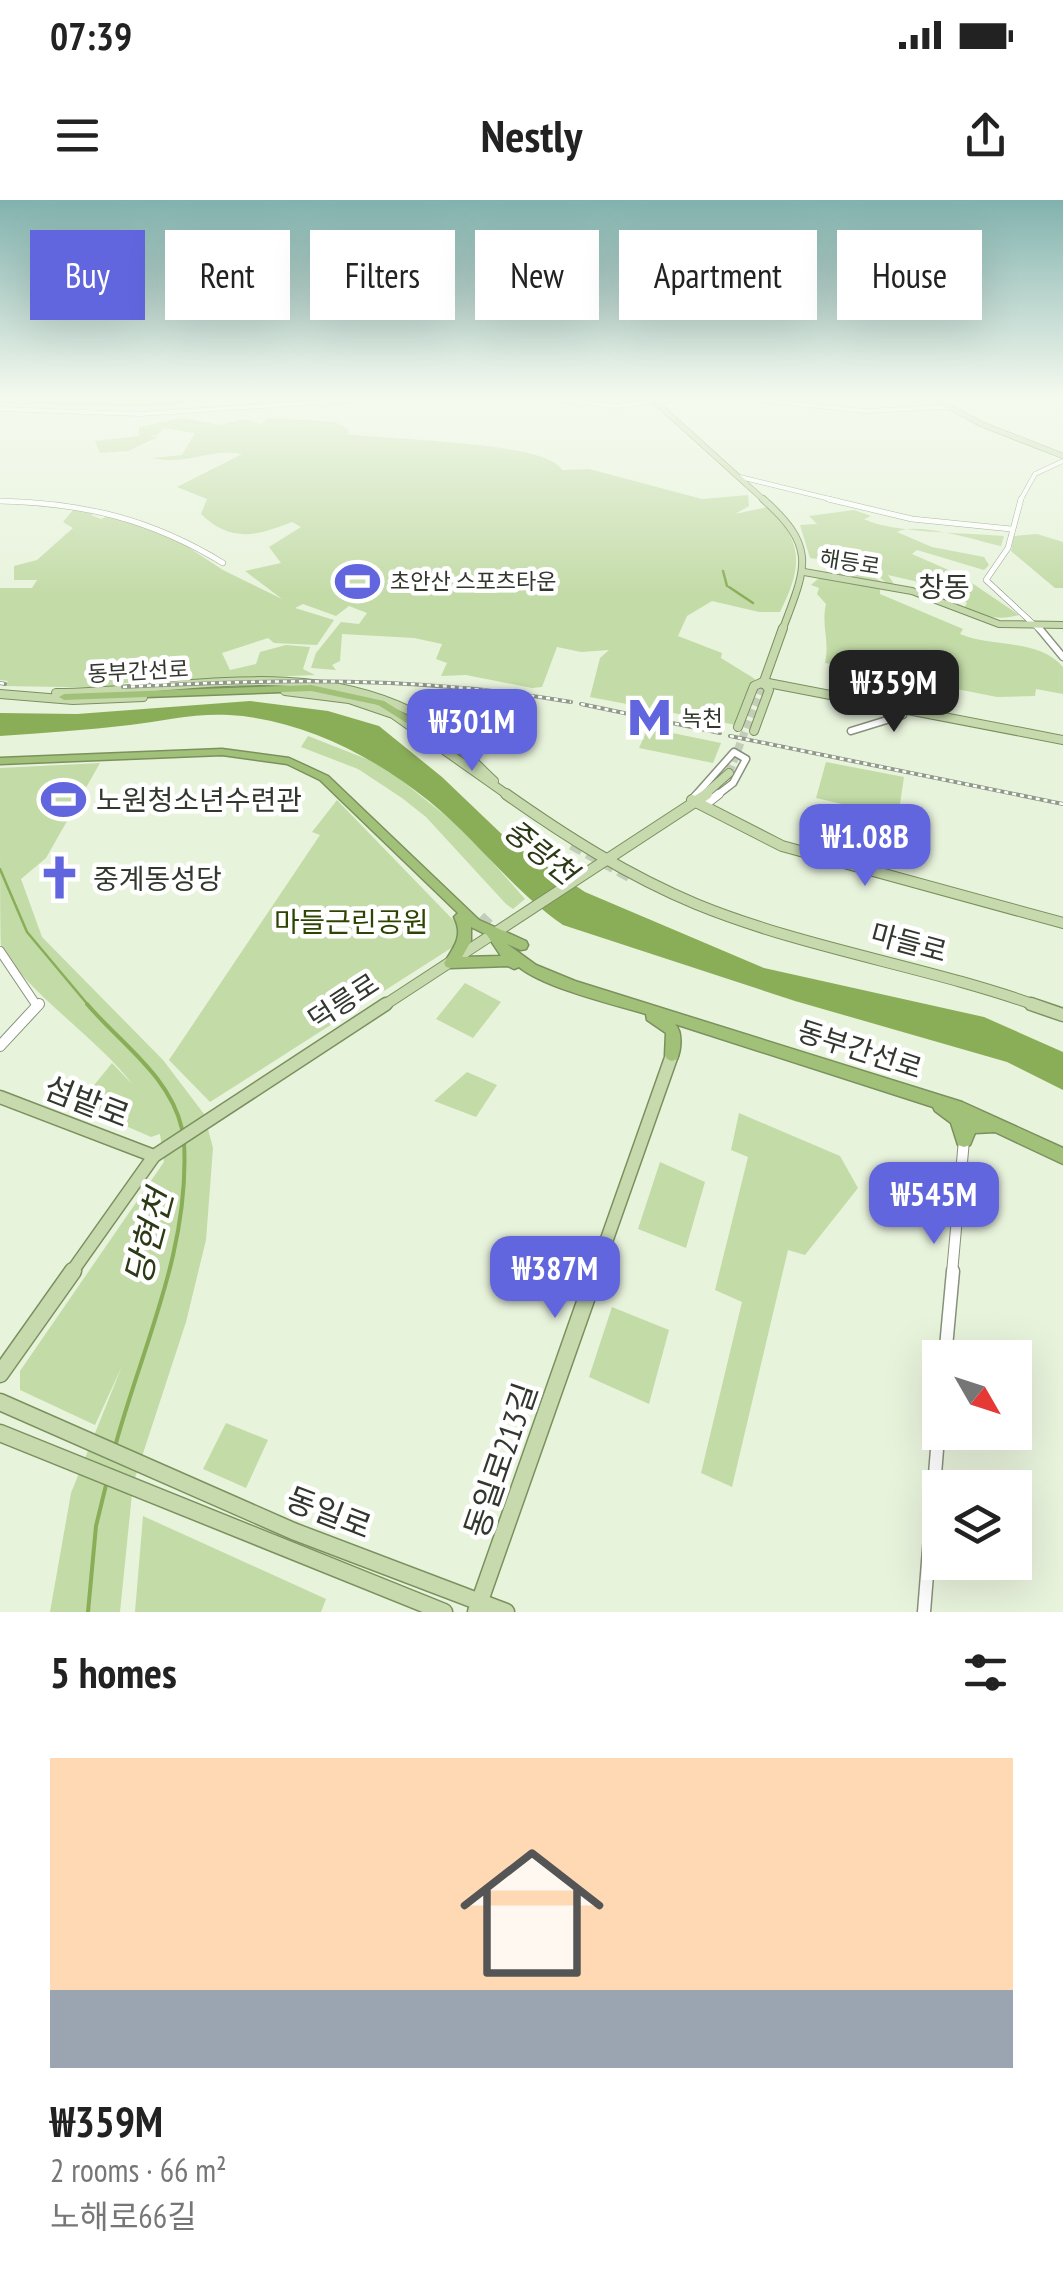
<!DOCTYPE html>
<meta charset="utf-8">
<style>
body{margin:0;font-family:"PT Sans Narrow","Noto Sans KR",sans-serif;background:#f6f6f6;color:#222;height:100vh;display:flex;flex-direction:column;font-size:38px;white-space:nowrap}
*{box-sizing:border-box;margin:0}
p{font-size:32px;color:#767676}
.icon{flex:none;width:55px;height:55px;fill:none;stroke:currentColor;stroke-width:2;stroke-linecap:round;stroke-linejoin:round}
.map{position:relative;height:1412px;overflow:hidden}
.side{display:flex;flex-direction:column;background:#fff;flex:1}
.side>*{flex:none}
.hud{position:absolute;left:30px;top:30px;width:1005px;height:90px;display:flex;gap:20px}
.needle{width:65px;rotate:129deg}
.fabs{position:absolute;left:922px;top:1140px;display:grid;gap:20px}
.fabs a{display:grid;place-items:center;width:110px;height:110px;border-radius:0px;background:#fff;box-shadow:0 10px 40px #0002;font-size:50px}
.price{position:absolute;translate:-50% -85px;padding:0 22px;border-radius:20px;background:#6266de;color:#fff;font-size:32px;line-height:65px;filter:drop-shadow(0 2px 5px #0008)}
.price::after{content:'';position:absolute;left:50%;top:60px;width:30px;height:22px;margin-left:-15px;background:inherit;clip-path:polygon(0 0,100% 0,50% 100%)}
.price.current{background:#222;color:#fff}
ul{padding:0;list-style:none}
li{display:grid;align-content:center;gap:20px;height:530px;padding:0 50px}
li+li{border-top:2px solid #e0e0e0}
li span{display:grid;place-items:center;height:310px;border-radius:0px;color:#555}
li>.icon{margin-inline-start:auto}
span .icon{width:180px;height:180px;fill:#fffc;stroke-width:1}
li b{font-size:42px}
h2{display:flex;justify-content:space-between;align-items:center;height:120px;padding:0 50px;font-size:42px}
.pill{padding:0 35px;border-radius:0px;background:#fff;box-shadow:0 10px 40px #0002;font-size:35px;line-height:90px}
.pill.current{background:#6266de;color:#fff}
.status{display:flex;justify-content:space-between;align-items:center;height:70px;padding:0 50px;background:#fff;direction:ltr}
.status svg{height:28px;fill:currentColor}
header{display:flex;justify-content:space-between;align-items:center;height:130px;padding:0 50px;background:#fff;font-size:45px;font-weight:700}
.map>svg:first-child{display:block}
.green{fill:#c3dba7}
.water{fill:#8aae58}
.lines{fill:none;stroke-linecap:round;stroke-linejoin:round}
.stream-far1{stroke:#8aae58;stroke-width:2.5}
.stream{stroke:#8aae58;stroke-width:4}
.major-tunnel{stroke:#c4cdb9;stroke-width:8;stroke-dasharray:8 4;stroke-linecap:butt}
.highway-tunnel-far1{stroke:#c4cdb9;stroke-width:10;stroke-dasharray:10 5;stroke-linecap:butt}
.highway-tunnel{stroke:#c4cdb9;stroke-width:12;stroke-dasharray:12 6;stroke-linecap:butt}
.minor-far5-casing{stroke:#88917d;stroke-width:5}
.minor-far4-casing{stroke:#88917d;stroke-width:6}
.minor-far3-casing{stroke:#88917d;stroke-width:9}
.minor-far2-casing{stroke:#88917d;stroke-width:10}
.minor-far1-casing{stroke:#88917d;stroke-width:12}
.minor-casing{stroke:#88917d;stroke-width:15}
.major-far5-casing{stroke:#7a915e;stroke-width:6}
.major-far4-casing{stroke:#7a915e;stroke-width:8}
.major-far3-casing{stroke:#7a915e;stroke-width:10}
.major-far2-casing{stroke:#7a915e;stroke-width:12}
.major-far1-casing{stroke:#7a915e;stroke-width:15}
.major-casing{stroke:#7a915e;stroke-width:19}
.highway-casing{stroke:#7a915e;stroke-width:3}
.minor-far5{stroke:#fff;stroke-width:4}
.minor-far4{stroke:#fff;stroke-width:5}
.minor-far3{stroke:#fff;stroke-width:6}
.minor-far2{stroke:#fff;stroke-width:8}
.minor-far1{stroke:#fff;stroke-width:10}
.minor{stroke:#fff;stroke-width:12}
.major-far5{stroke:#c7daae;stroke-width:5}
.major-far4{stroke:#c7daae;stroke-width:6}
.major-far3{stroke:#c7daae;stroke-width:8}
.major-far2{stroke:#c7daae;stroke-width:10}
.major-far1{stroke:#c7daae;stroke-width:12}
.major{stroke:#c7daae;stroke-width:16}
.highway{fill:#a1c178;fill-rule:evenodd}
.rail-casing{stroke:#909888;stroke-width:4}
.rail{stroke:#fff;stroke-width:2.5;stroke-dasharray:4;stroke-linecap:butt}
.labels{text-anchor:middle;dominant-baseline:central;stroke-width:9;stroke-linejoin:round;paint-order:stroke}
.far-street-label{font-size:22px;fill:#33372e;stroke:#fff}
.far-poi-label{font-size:22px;fill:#33372e;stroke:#fff;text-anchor:start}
.far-quarter-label{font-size:28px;fill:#33372e;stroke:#fff}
.poi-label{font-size:28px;fill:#33372e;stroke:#fff;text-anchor:start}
.park-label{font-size:28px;fill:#2e4402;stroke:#fff}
.street-label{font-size:28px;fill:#33372e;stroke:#fff}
.water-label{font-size:30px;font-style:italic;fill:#2c3a16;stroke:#fff}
.near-street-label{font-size:32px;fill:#33372e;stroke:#fff}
.near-water-label{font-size:35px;font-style:italic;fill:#2c3a16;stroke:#fff}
</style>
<div class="status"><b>07:39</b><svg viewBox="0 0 49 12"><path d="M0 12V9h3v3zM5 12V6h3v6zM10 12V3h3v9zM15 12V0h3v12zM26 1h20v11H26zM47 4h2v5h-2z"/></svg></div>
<header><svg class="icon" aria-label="menu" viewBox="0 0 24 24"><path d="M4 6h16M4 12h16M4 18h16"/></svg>Nestly<svg class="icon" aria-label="share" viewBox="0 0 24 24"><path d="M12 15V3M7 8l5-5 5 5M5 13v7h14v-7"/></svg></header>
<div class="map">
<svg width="1063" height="1412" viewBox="0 0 1063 1412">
<rect width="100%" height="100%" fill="#e8f3dc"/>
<!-- green -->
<g class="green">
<path d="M182 218 220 225 244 219 261 224 268 218 335 222 349 230 347 234C385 240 547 241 562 270L589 269 702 299 748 295 749 306 735 314 767 307C805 342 802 368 780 412H759L712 401 687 416 678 436 722 453 721 458 755 479 736 525 590 497 600 458 609 450 581 452 557 447 542 487 532 488 466 475 441 476 447 463 436 459 442 444 414 438 342 434 340 461 332 465 336 470 311 468 316 453 341 422 359 424 367 413 349 406 336 416 303 404 295 408 334 420 317 445 274 443 268 438 222 453 230 470 256 464 260 452 286 445 310 447 303 469 315 475 124 483 122 488 4 486 8 481 0 480V388H32L37 380H14V366L37 360 73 328 63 322 73 310 18 304 100 309 91 315 101 319 115 313 165 332 223 370 282 399 245 371 281 363 269 347 301 327 292 322C258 335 232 344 201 314L207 299 177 287 242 254C205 248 191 266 152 258L182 255 195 233 163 228 157 235H147L158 237 128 251 100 253 95 241 139 236V227Z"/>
<path d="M854 310 871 316 864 319C891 333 969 333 1004 336L1001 346C978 341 917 321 897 332L932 347 984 357 989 365 984 370 917 350 912 354 960 375 1019 415C998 421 984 416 964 408L967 403 955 396 931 394 934 392 923 383 888 375 894 384 886 383 862 361 849 362 882 382 835 375 838 362 810 358 800 325 817 324 809 316Z"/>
<polygon points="1037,334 1063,342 1063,388 1055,388 1011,351 1014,336"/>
<path d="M820 377 880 386V394L963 429 960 434C993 448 1038 438 1063 467V494L1036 489 1035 496 997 497 825 463C830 441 821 426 826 404L817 394 819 388 811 385Z"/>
<polygon points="648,528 721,543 713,563 639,548"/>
<polygon points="308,536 382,565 466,632 525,699 513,709 506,704 426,617 402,598 358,569 301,547"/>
<polygon points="826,562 904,577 898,617 816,598"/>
<path d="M100 563 46 658 21 679 42 737 163 860 204 914 213 948 206 1040 186 1122 133 1284 120 1412H50L71 1293 122 1166 95 1225 20 1190V1171L164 962 160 934 151 937 78 905 112 863 133 885C100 840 23 790 1 745 0 731 0 595 0 568Z"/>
<polygon points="337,600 460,727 456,745 210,902 169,860 320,635 312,632"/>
<polygon points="465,783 501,802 473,838 436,819"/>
<polygon points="467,872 497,885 476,917 434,901"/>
<polygon points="739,913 840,956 858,988 805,1055 788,1050 732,1287 701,1273 742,1102 715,1090 748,957 731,950"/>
<polygon points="660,962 705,982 686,1048 638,1029"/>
<polygon points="612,1107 669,1130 649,1204 589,1177"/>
<polygon points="226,1223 268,1240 246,1288 203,1269"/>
<polygon points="143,1316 326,1399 321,1412 135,1412"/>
</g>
<!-- water -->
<path class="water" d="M250 501 328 511 379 526 442 577 511 643 585 692 764 768 984 817 1063 852V890L1007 862 795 801 563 725C513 691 477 640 429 601 373 556 302 519 229 515 195 513 163 521 130 525 87 530 43 533 0 536V513L77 514Z"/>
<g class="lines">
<!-- stream-far1 -->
<g class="stream-far1">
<polyline points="723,371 727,386"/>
<polyline points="729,387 753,403"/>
<polyline points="0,669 27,732 89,806"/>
</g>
<!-- stream -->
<g class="stream">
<path d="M87 804C121 844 170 876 182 929"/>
<path d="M116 1243C144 1142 190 1049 184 942"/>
<polyline points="88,1412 96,1326 106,1285"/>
</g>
<!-- major-tunnel -->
<polyline class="major-tunnel" points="729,573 763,484"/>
<!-- highway-tunnel-far1 -->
<polyline class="highway-tunnel-far1" points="441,540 478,570"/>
<!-- highway-tunnel -->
<g class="highway-tunnel">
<polyline points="572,644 633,678"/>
<polyline points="480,717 514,749"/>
</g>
<defs>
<g id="minor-far5">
<polyline points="543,198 617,206 679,198"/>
<polyline points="740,198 865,211 948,207"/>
<polyline points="0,209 140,214 385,198"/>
<polyline points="740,277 838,301"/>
<polyline points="1020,301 1035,274 1063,261"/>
</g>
<g id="minor-far4">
<polyline points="828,299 912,319 1011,329"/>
<polyline points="1021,299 1008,348 986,380 1041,431"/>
<path d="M0 301C84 303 151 319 223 363"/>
</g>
<g id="minor-far3">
<polyline points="1039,428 1063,457"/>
<polyline points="851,531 903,515 904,510"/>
<polyline points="695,596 734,552 746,559 733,583 716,596"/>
</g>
<g id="minor-far2">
<polyline points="698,594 692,600 710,601 719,594"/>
<polyline points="0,751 37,806"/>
</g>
<g id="minor-far1">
<polyline points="0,846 39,804"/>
<polyline points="952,1073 964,940"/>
</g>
<g id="minor">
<polyline points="945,1158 953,1071"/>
<polyline points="924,1412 940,1212"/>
</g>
<g id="major-far5">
<polyline points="651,198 765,301"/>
<polyline points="933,198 981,224 1063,256"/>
<polyline points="0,200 147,203 210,198"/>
</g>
<g id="major-far4">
<path d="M763 299C818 348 806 367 782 431"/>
<polyline points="804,372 912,391 999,424 1063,425"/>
</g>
<g id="major-far3">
<polyline points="763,482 1063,540"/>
<polyline points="763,484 783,428"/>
<polyline points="285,491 349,499 393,514 509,596"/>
<path d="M56 493C173 492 302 457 412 512 444 528 468 557 494 581"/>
<polyline points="0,494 73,500 143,497"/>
<polyline points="738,527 754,486 763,482"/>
<polyline points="754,531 769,490 764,483"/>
<polyline points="703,596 729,573"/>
</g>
<g id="major-far2">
<path d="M506 594C567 637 627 675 696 704 806 749 926 766 1038 806"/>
<polyline points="692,600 782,646 1063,723"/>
<polyline points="383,806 707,594"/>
</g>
<g id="major-far1">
<polyline points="1031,804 1063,815"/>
<polyline points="0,897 154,956"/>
<polyline points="71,1073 154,956 386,804"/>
<polyline points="595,1073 672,855"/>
</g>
<g id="major">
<polyline points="0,1174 73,1071"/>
<polyline points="0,1202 293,1331 506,1412"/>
<polyline points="0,1233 444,1412"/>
<polyline points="476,1412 596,1071"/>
</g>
<g id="highway">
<polygon points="311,485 384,501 446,540 445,542 437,542 378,505 311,491 64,500 59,497 64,494"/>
<path d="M222 549 289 558 328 576 479 720 526 741 528 745 526 749 521 750 507 744 536 765 575 781 962 902 1063 948V964L995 932 975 933 970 945 964 947 958 945 951 923 935 911 933 907 675 824C683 832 681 850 677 859L672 861 667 859 665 855 666 833 647 820 646 814C612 804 545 788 519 767L514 769 508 766 451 768 446 767 444 763C454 747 464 736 454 717L458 713 320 580 287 564 222 555 0 564V558ZM471 727 487 735 501 756 462 757 471 741Z"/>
</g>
</defs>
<!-- minor-far5 casing -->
<use href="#minor-far5" class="minor-far5-casing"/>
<!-- minor-far4 casing -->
<use href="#minor-far4" class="minor-far4-casing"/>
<!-- minor-far3 casing -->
<use href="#minor-far3" class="minor-far3-casing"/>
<!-- minor-far2 casing -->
<use href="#minor-far2" class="minor-far2-casing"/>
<!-- minor-far1 casing -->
<use href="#minor-far1" class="minor-far1-casing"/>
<!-- minor casing -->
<use href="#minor" class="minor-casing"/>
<!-- major-far5 casing -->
<use href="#major-far5" class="major-far5-casing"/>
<!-- major-far4 casing -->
<use href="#major-far4" class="major-far4-casing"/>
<!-- major-far3 casing -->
<use href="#major-far3" class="major-far3-casing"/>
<!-- major-far2 casing -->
<use href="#major-far2" class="major-far2-casing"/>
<!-- major-far1 casing -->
<use href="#major-far1" class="major-far1-casing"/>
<!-- major casing -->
<use href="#major" class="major-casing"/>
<!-- highway casing -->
<use href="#highway" class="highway-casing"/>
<!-- minor-far5 -->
<use href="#minor-far5" class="minor-far5"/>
<!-- minor-far4 -->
<use href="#minor-far4" class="minor-far4"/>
<!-- minor-far3 -->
<use href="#minor-far3" class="minor-far3"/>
<!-- minor-far2 -->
<use href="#minor-far2" class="minor-far2"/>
<!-- minor-far1 -->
<use href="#minor-far1" class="minor-far1"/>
<!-- minor -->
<use href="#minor" class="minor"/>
<!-- major-far5 -->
<use href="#major-far5" class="major-far5"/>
<!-- major-far4 -->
<use href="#major-far4" class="major-far4"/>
<!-- major-far3 -->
<use href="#major-far3" class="major-far3"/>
<!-- major-far2 -->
<use href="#major-far2" class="major-far2"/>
<!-- major-far1 -->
<use href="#major-far1" class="major-far1"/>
<!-- major -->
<use href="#major" class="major"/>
<!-- highway -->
<use href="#highway" class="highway"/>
<defs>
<g id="rail">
<polyline points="0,483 5,484"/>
<path d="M123 487C274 479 422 476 571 502"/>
<polyline points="581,504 720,533"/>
<polyline points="730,536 1063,604"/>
</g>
</defs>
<!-- rail casing -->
<use href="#rail" class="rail-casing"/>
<!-- rail -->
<use href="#rail" class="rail"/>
</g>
<!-- sky -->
<linearGradient id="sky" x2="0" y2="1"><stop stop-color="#82b2ae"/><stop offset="0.5" stop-color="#f5faef"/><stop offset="1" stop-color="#f5faef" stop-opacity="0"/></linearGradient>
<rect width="1063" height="395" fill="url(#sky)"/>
<!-- icons -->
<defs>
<symbol id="stadium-bare" viewBox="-9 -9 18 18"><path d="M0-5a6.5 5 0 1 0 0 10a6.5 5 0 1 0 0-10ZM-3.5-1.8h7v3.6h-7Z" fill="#6266de" stroke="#fff" stroke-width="2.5" paint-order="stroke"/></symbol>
<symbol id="metro-bare" viewBox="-9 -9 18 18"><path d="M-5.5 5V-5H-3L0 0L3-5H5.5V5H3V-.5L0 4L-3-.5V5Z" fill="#6266de" stroke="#fff" stroke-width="2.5" paint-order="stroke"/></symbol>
<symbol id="church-bare" viewBox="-9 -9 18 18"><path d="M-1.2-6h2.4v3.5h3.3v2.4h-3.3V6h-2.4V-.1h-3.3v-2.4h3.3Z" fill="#6266de" stroke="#fff" stroke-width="2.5" paint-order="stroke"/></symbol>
</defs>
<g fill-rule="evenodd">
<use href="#stadium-bare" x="326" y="350" width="63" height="63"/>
<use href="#metro-bare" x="618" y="486" width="63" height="63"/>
<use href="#stadium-bare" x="32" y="568" width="63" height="63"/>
<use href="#church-bare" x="28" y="646" width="63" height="63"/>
</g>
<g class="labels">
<!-- far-street labels -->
<g class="far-street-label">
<text transform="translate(850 362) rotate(9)">해등로</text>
<text transform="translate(138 471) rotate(-3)">동부간선로</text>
</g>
<!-- far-poi labels -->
<g class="far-poi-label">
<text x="390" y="381">초안산 스포츠타운</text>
<text x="682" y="518">녹천</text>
</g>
<!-- far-quarter labels -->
<g class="far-quarter-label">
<text x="944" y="386">창동</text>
</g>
<!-- poi labels -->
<g class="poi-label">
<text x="96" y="599">노원청소년수련관</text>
<text x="93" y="678">중계동성당</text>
</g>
<!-- park labels -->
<g class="park-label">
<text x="351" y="721">마들근린공원</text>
</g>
<!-- street labels -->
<g class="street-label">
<text transform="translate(909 742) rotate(15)">마들로</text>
<text transform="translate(343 801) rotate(-33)">덕릉로</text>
<text transform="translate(860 849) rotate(18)">동부간선로</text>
</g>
<!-- water labels -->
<g class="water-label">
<text transform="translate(541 651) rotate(39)">중랑천</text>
</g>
<!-- near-street labels -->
<g class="near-street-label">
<text transform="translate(87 901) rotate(21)">섬밭로</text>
<text transform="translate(500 1260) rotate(-71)">동일로213길</text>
<text transform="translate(329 1312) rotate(21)">동일로</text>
</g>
<!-- near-water labels -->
<g class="near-water-label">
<text transform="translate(148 1037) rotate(-75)">당현천</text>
</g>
</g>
</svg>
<div class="fabs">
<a><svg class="needle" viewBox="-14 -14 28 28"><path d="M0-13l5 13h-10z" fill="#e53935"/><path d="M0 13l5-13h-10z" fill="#767676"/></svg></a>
<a><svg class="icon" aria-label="layers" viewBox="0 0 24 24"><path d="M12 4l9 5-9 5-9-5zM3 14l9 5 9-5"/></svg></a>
</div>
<b class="price current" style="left:894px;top:535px">₩359M</b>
<b class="price" style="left:472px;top:574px">₩301M</b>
<b class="price" style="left:865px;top:689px">₩1.08B</b>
<b class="price" style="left:934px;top:1047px">₩545M</b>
<b class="price" style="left:555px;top:1121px">₩387M</b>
<div class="hud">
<a class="pill current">Buy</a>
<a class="pill">Rent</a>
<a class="pill">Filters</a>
<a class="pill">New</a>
<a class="pill">Apartment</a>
<a class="pill">House</a>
</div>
</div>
<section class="side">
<h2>5 homes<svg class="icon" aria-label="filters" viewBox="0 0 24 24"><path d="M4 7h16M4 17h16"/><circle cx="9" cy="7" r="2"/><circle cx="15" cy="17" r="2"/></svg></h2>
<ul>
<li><span style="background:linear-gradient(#ffd9b3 75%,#9aa5b1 0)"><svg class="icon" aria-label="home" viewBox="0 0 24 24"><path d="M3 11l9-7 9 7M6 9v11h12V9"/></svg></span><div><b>₩359M</b><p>2 rooms · 66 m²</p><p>노해로66길</p></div></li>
</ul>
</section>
